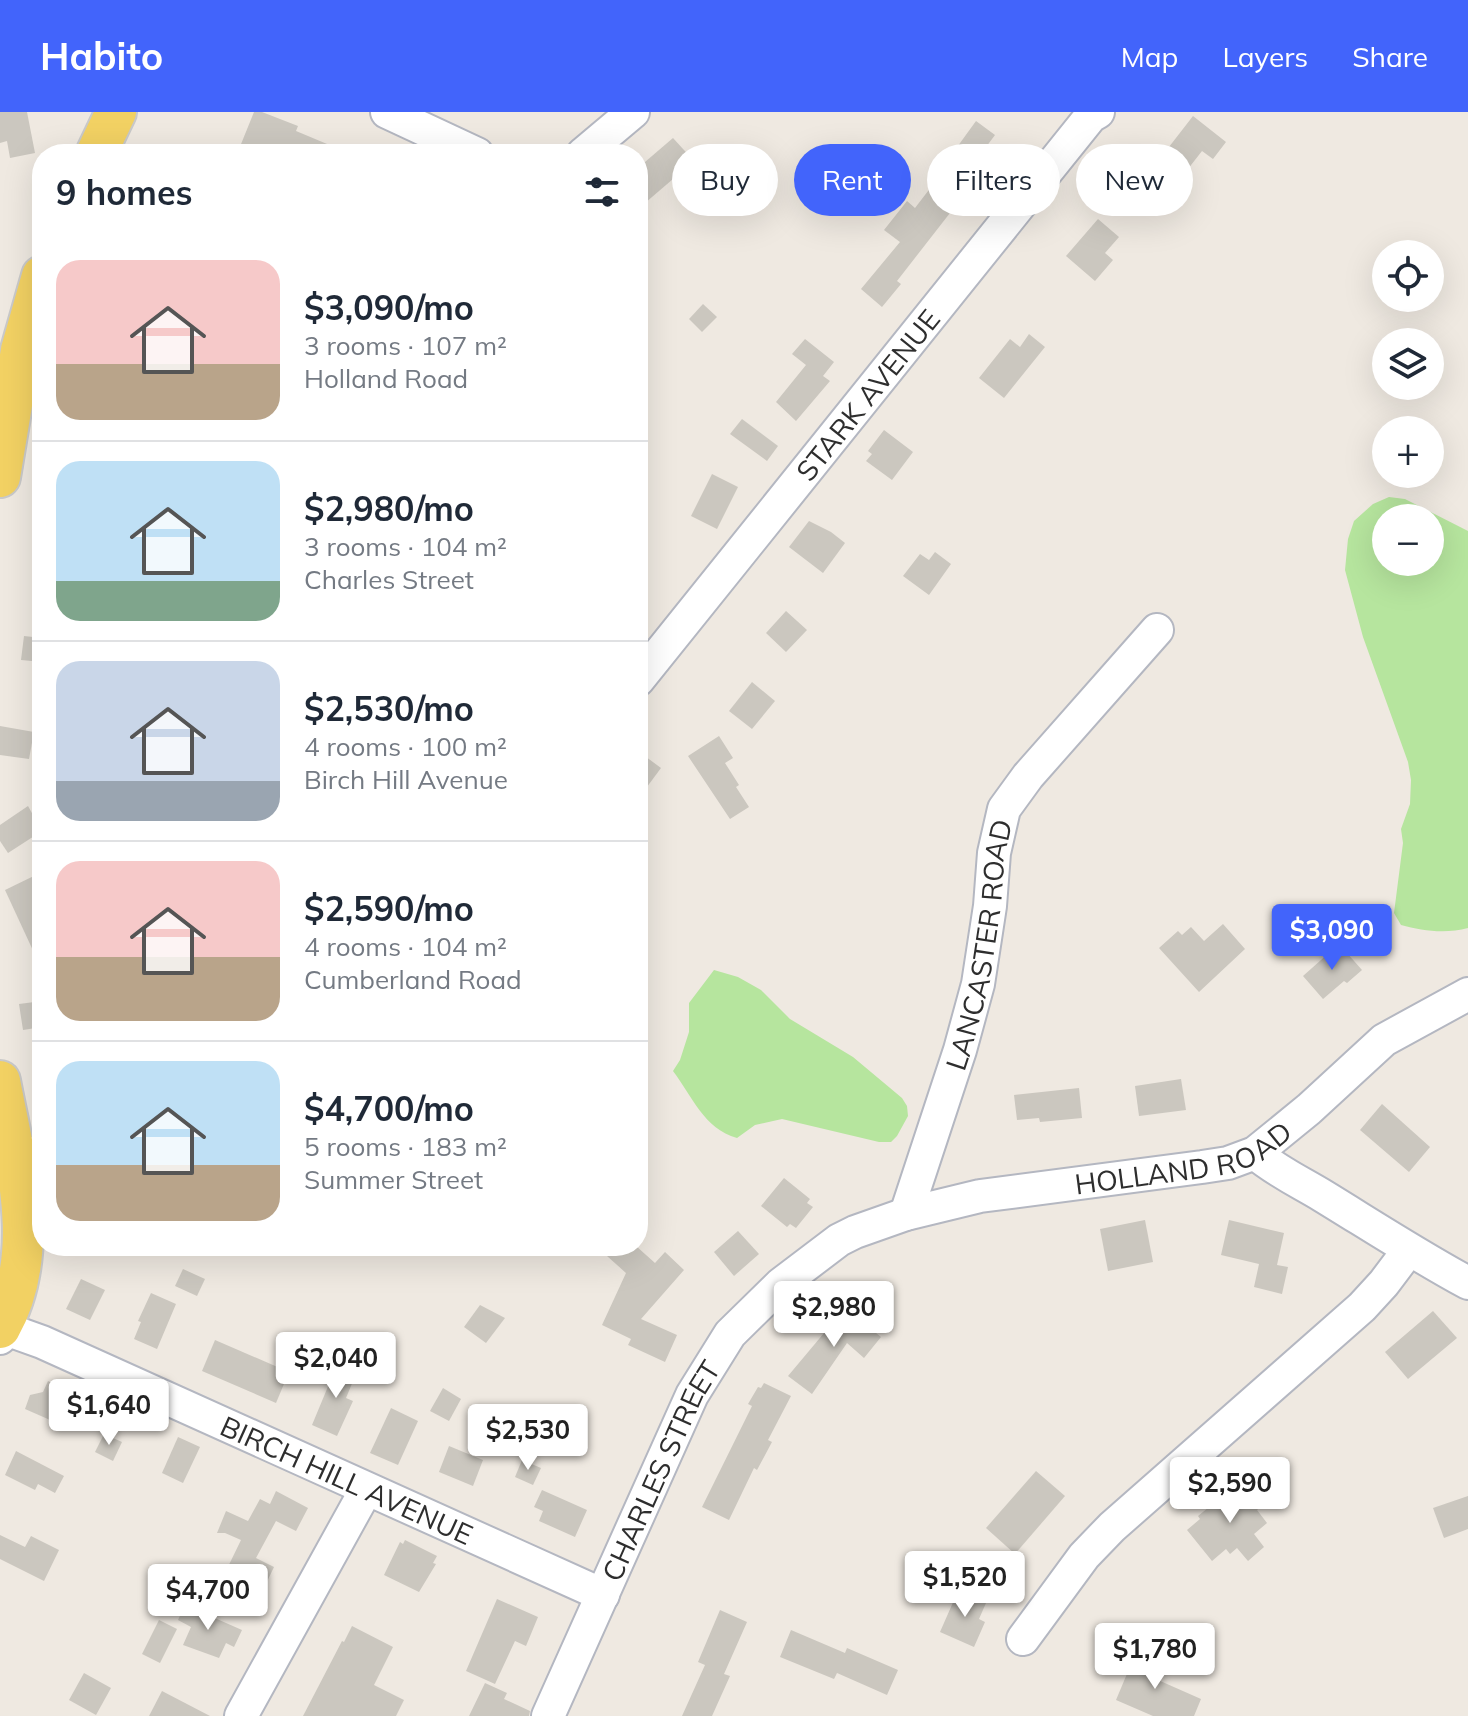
<!DOCTYPE html>
<meta charset="utf-8">
<style>
body{margin:0;font-family:Mulish,sans-serif;background:#f2f2f3;color:#1f2937;height:100vh;display:flex;flex-direction:column;font-size:30px;white-space:nowrap}
*{box-sizing:border-box;margin:0}
p{font-size:26px;color:#747a83}
.icon{flex:none;width:44px;height:44px;fill:none;stroke:currentColor;stroke-width:2;stroke-linecap:round;stroke-linejoin:round}
.map{position:relative;flex:1;overflow:hidden}
.drawer{position:absolute;left:32px;top:32px;width:616px;height:1112px;display:flex;flex-direction:column;background:#fff;border-radius:32px;box-shadow:0 8px 32px #0002}
.drawer>*{flex:none}
.guide{position:absolute;left:672px;top:32px;width:676px;height:72px;display:flex;gap:16px}
.tools{position:absolute;left:1372px;top:128px;display:grid;gap:16px}
.tools a{display:grid;place-items:center;width:72px;height:72px;border-radius:50%;background:#fff;box-shadow:0 8px 32px #0002;font-size:40px}
.price{position:absolute;translate:-50% -68px;padding:0 18px;border-radius:8px;background:#fff;color:#222;font-size:26px;line-height:52px;filter:drop-shadow(0 2px 4px #0008)}
.price::after{content:'';position:absolute;left:50%;top:48px;width:24px;height:18px;margin-left:-12px;background:inherit;clip-path:polygon(0 0,100% 0,50% 100%)}
.price.selected{background:#4264fb;color:#fff}
ul{padding:0;list-style:none}
li{display:flex;align-items:center;gap:24px;height:200px;padding:0 24px}
li+li{border-top:2px solid #e0e1e3}
li span{display:grid;place-items:center;flex:none;width:224px;height:160px;border-radius:24px;color:#555}
li>.icon{margin-inline-start:auto}
span .icon{width:96px;height:96px;fill:#fffc;stroke-width:1}
li b{font-size:34px}
h2{display:flex;justify-content:space-between;align-items:center;height:96px;padding:0 24px;font-size:34px}
.tag{padding:0 28px;border-radius:36px;background:#fff;box-shadow:0 8px 32px #0002;font-size:28px;line-height:72px}
.tag.selected{background:#4264fb;color:#fff}
header{display:flex;align-items:center;gap:48px;box-sizing:border-box;height:112px;padding:0 40px;background:#4264fb;color:#fff}
header strong{font-size:38px}
nav{display:flex;gap:44px;margin-inline-start:auto;font-size:28px}
.map>svg:first-child{display:block}
.green{fill:#b6e59e;fill-rule:evenodd}
.building{fill:#cbc7bf}
.lines{fill:none;stroke-linecap:round;stroke-linejoin:round}
.minor-casing{stroke:#b4b7c1;stroke-width:36}
.major-casing{stroke:#c9c9c9;stroke-width:44}
.minor{stroke:#fff;stroke-width:32}
.major{stroke:#f2d163;stroke-width:40}
.labels{text-anchor:middle;dominant-baseline:central;stroke-width:7;stroke-linejoin:round;paint-order:stroke}
.street-label{font-size:28px;fill:#2e2e2e;stroke:#fff}
</style>
<header>
<strong>Habito</strong>
<nav><a>Map</a><a>Layers</a><a>Share</a></nav>
</header>
<div class="map">
<svg width="1468" height="1604" viewBox="0 0 1468 1604">
<rect width="100%" height="100%" fill="#efe9e1"/>
<!-- green -->
<g class="green">
<path d="M1389 385 1405 387 1468 419V816C1446 822 1422 819 1401 813L1394 801 1403 731 1401 717 1410 692 1411 668 1408 650 1363 525 1345 458 1348 427 1354 409 1373 392ZM1386 406H1430V450H1386Z"/>
<path d="M714 858 738 865 761 878 790 907 853 945 902 986 907 994 908 1004 897 1024 891 1030H879L782 1007 755 1013 737 1026C704 1017 692 984 673 959L680 948 689 920V891Z"/>
</g>
<!-- building -->
<g class="building">
<polygon points="0,0 27,0 35,41 10,46 7,29 0,31"/>
<polygon points="254,0 262,0 298,14 296,19 351,42 237,42"/>
<polygon points="1193,4 1226,30 1213,47 1202,39 1184,62 1162,44"/>
<polygon points="976,9 995,23 986,35 989,37 978,51 985,56 897,169 901,172 882,195 861,177 900,130 884,118 907,89 915,96 958,40 955,38"/>
<polygon points="673,26 694,49 638,97 638,56"/>
<polygon points="1098,107 1119,125 1105,141 1113,148 1095,169 1066,144"/>
<polygon points="703,192 717,205 702,220 689,207"/>
<polygon points="1029,222 1045,235 1004,286 979,266 1010,227 1020,235"/>
<polygon points="805,227 834,250 823,264 830,269 796,309 776,290 806,253 792,242"/>
<polygon points="742,307 778,334 767,349 730,322"/>
<polygon points="884,318 913,340 892,368 866,349 872,342 868,339"/>
<polygon points="712,362 738,375 717,417 691,404"/>
<polygon points="809,409 831,420 845,431 823,461 789,435"/>
<polygon points="935,440 951,452 929,483 903,464 920,442 929,448"/>
<polygon points="786,499 807,518 786,540 766,521"/>
<polygon points="24,524 42,526 42,550 21,548"/>
<polygon points="752,570 775,589 752,617 729,599"/>
<polygon points="0,614 34,620 29,647 0,643"/>
<polygon points="719,624 733,646 725,651 739,673 736,675 749,695 730,707 688,644"/>
<polygon points="638,639 661,656 638,687"/>
<polygon points="28,694 42,719 8,741 0,729 0,713"/>
<polygon points="42,760 42,858 5,778"/>
<polygon points="1223,812 1245,837 1199,880 1159,836 1178,819 1182,823 1191,815 1204,829"/>
<polygon points="1339,832 1362,858 1347,871 1344,869 1323,887 1303,864"/>
<polygon points="42,889 42,915 23,918 19,892"/>
<polygon points="1181,967 1186,998 1139,1004 1135,974"/>
<polygon points="1079,976 1082,1006 1040,1010 1039,1006 1017,1008 1014,983"/>
<polygon points="1382,992 1430,1035 1409,1060 1360,1018"/>
<polygon points="784,1066 810,1087 807,1091 813,1095 796,1116 790,1112 787,1115 761,1094"/>
<polygon points="1145,1108 1153,1150 1108,1159 1100,1117"/>
<polygon points="1229,1108 1284,1121 1277,1153 1288,1155 1282,1182 1254,1175 1259,1152 1221,1143"/>
<polygon points="738,1119 759,1142 734,1164 714,1140"/>
<polygon points="616,1134 636,1134 655,1151 665,1140 684,1158 641,1207 677,1223 665,1250 628,1233 631,1227 602,1213 626,1161 607,1144"/>
<polygon points="183,1157 205,1167 197,1184 175,1174"/>
<polygon points="81,1167 105,1178 90,1208 66,1197"/>
<polygon points="151,1181 176,1192 157,1237 134,1227 141,1210 138,1209"/>
<polygon points="480,1193 505,1206 486,1231 464,1215"/>
<polygon points="845,1196 881,1225 864,1246 847,1231 812,1282 788,1264"/>
<polygon points="1433,1199 1457,1226 1408,1267 1385,1240"/>
<polygon points="215,1228 289,1260 276,1291 202,1259"/>
<polygon points="339,1248 358,1257 346,1286 353,1289 337,1324 312,1313"/>
<polygon points="48,1269 70,1279 57,1311 25,1297 30,1283 43,1280"/>
<polygon points="764,1271 791,1284 768,1328 772,1330 757,1358 754,1356 729,1408 702,1395 752,1294 748,1292 758,1275 761,1276"/>
<polygon points="443,1276 461,1287 449,1309 430,1299"/>
<polygon points="391,1296 418,1309 398,1353 370,1341"/>
<polygon points="104,1322 122,1330 113,1349 95,1340"/>
<polygon points="178,1325 200,1335 183,1371 162,1361"/>
<polygon points="449,1334 483,1348 473,1374 439,1360"/>
<polygon points="16,1339 64,1364 55,1381 38,1372 35,1378 5,1363"/>
<polygon points="522,1348 541,1356 533,1373 515,1365"/>
<polygon points="1036,1359 1065,1384 1015,1442 986,1416"/>
<polygon points="1241,1369 1262,1394 1257,1398 1267,1411 1254,1422 1264,1435 1248,1449 1237,1436 1230,1442 1226,1437 1212,1449 1187,1418 1200,1407 1198,1404"/>
<polygon points="542,1378 587,1398 575,1425 539,1409 543,1399 534,1395"/>
<polygon points="276,1379 308,1396 296,1419 276,1409 256,1446 274,1455 261,1482 224,1463 241,1428 225,1421 217,1421 226,1399 248,1409 260,1387 270,1392"/>
<polygon points="1468,1384 1468,1417 1444,1426 1433,1396"/>
<polygon points="0,1423 25,1435 31,1424 59,1438 44,1469 0,1447"/>
<polygon points="405,1428 437,1444 433,1451 436,1452 419,1480 384,1463 400,1430 403,1432"/>
<polygon points="958,1479 986,1491 979,1507 985,1510 974,1535 940,1520"/>
<polygon points="497,1487 538,1505 526,1534 515,1529 495,1572 466,1559"/>
<polygon points="185,1493 242,1518 234,1535 226,1531 219,1546 183,1533 191,1515 178,1508"/>
<polygon points="720,1498 747,1510 724,1562 730,1564 712,1604 682,1604 705,1553 698,1550"/>
<polygon points="159,1508 177,1517 160,1551 142,1542"/>
<polygon points="352,1514 393,1535 374,1573 404,1588 396,1604 303,1604 342,1529 344,1530"/>
<polygon points="791,1518 845,1541 847,1536 898,1558 887,1583 837,1561 834,1567 780,1545"/>
<polygon points="1140,1540 1165,1551 1158,1568 1201,1587 1194,1604 1153,1604 1116,1588 1129,1557 1132,1558"/>
<polygon points="84,1561 111,1576 96,1603 69,1588"/>
<polygon points="485,1571 507,1581 504,1587 530,1599 529,1604 469,1604"/>
<polygon points="162,1579 210,1604 149,1604"/>
</g>
<g class="lines">
<defs>
<g id="minor">
<polyline points="387,0 477,42"/>
<polyline points="583,42 633,0"/>
<path id="s1" d="M638 568 1091 4 1098 0"/>
<path d="M1255 1041C1276 1059 1300 1070 1323 1084 1372 1114 1418 1144 1468 1171"/>
<polyline points="15,1047 42,1039"/>
<path id="s2" d="M906 1102 960 938 978 872 990 794 994 741 1004 697 1028 664 1157 518"/>
<path id="s3" d="M0 1226V1215L42 1230 603 1483"/>
<polyline points="1023,1527 1084,1444 1112,1415 1362,1195 1384,1171 1408,1139"/>
<polyline points="241,1604 366,1378"/>
<path id="s4" d="M548 1604 692 1283 730 1222 781 1172 839 1128 855 1120 906 1102 980 1084 1202 1055 1228 1051 1255 1041 1309 997 1384 928 1468 882"/>
</g>
<g id="major">
<polyline points="96,42 116,0"/>
<polyline points="0,365 21,238 42,164"/>
<path d="M0 969C15 1049 43 1141 0 1216"/>
</g>
</defs>
<!-- minor casing -->
<use href="#minor" class="minor-casing"/>
<!-- major casing -->
<use href="#major" class="major-casing"/>
<!-- minor -->
<use href="#minor" class="minor"/>
<!-- major -->
<use href="#major" class="major"/>
</g>
<g class="labels">
<!-- street labels -->
<g class="street-label">
<text stroke="none"><textPath href="#s1" startOffset="366">STARK AVENUE</textPath></text>
<text stroke="none"><textPath href="#s2" startOffset="280">LANCASTER ROAD</textPath></text>
<text stroke="none"><textPath href="#s4" startOffset="924">HOLLAND ROAD</textPath></text>
<text stroke="none"><textPath href="#s4" startOffset="270">CHARLES STREET</textPath></text>
<text stroke="none"><textPath href="#s3" startOffset="390">BIRCH HILL AVENUE</textPath></text>
</g>
</g>
</svg>
<div class="tools">
<a><svg class="icon" aria-label="locate" viewBox="0 0 24 24"><circle cx="12" cy="12" r="6"/><path d="M12 2v4M12 18v4M2 12h4M18 12h4"/></svg></a>
<a><svg class="icon" aria-label="layers" viewBox="0 0 24 24"><path d="M12 4l9 5-9 5-9-5zM3 14l9 5 9-5"/></svg></a>
<a>+</a>
<a>−</a>
</div>
<b class="price selected" style="left:1332px;top:860px">$3,090</b>
<b class="price" style="left:834px;top:1237px">$2,980</b>
<b class="price" style="left:336px;top:1288px">$2,040</b>
<b class="price" style="left:109px;top:1335px">$1,640</b>
<b class="price" style="left:528px;top:1360px">$2,530</b>
<b class="price" style="left:1230px;top:1413px">$2,590</b>
<b class="price" style="left:965px;top:1507px">$1,520</b>
<b class="price" style="left:208px;top:1520px">$4,700</b>
<b class="price" style="left:1155px;top:1579px">$1,780</b>
<div class="guide">
<a class="tag">Buy</a>
<a class="tag selected">Rent</a>
<a class="tag">Filters</a>
<a class="tag">New</a>
</div>
<section class="drawer">
<h2>9 homes<svg class="icon" aria-label="filters" viewBox="0 0 24 24"><path d="M4 7h16M4 17h16"/><circle cx="9" cy="7" r="2"/><circle cx="15" cy="17" r="2"/></svg></h2>
<ul>
<li><span style="background:linear-gradient(#f6c9c9 65%,#b9a48a 0)"><svg class="icon" aria-label="home" viewBox="0 0 24 24"><path d="M3 11l9-7 9 7M6 9v11h12V9"/></svg></span><div><b>$3,090/mo</b><p>3 rooms · 107 m²</p><p>Holland Road</p></div></li>
<li><span style="background:linear-gradient(#bfe0f5 75%,#7fa58c 0)"><svg class="icon" aria-label="home" viewBox="0 0 24 24"><path d="M3 11l9-7 9 7M6 9v11h12V9"/></svg></span><div><b>$2,980/mo</b><p>3 rooms · 104 m²</p><p>Charles Street</p></div></li>
<li><span style="background:linear-gradient(#c9d6e8 75%,#9aa5b1 0)"><svg class="icon" aria-label="home" viewBox="0 0 24 24"><path d="M3 11l9-7 9 7M6 9v11h12V9"/></svg></span><div><b>$2,530/mo</b><p>4 rooms · 100 m²</p><p>Birch Hill Avenue</p></div></li>
<li><span style="background:linear-gradient(#f6c9c9 60%,#b9a48a 0)"><svg class="icon" aria-label="home" viewBox="0 0 24 24"><path d="M3 11l9-7 9 7M6 9v11h12V9"/></svg></span><div><b>$2,590/mo</b><p>4 rooms · 104 m²</p><p>Cumberland Road</p></div></li>
<li><span style="background:linear-gradient(#bfe0f5 65%,#b9a48a 0)"><svg class="icon" aria-label="home" viewBox="0 0 24 24"><path d="M3 11l9-7 9 7M6 9v11h12V9"/></svg></span><div><b>$4,700/mo</b><p>5 rooms · 183 m²</p><p>Summer Street</p></div></li>
</ul>
</section>
</div>
